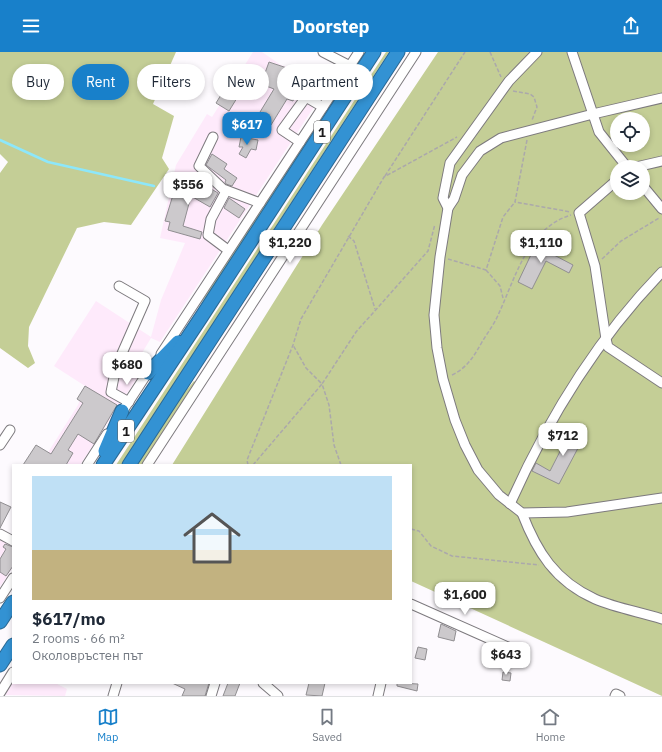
<!DOCTYPE html>
<meta charset="utf-8">
<style>
body{margin:0;font-family:"IBM Plex Sans",sans-serif;background:#f2f2f3;color:#1f2937;height:100vh;display:flex;flex-direction:column;font-size:15px;white-space:nowrap}
*{box-sizing:border-box;margin:0}
p{font-size:13px;color:#747a83}
.icon{flex:none;width:22px;height:22px;fill:none;stroke:currentColor;stroke-width:2;stroke-linecap:round;stroke-linejoin:round}
.map{position:relative;flex:1;overflow:hidden}
.details{position:absolute;left:12px;top:412px;width:400px;height:220px;display:flex;flex-direction:column;background:#fff;border-radius:0px;box-shadow:0 2px 6px #0003}
.details>*{flex:none}
.guide{position:absolute;left:12px;top:12px;width:400px;height:36px;display:flex;gap:8px}
.buttons{position:absolute;left:610px;top:60px;display:grid;gap:8px}
.buttons a{display:grid;place-items:center;width:40px;height:40px;border-radius:50%;background:#fff;box-shadow:0 2px 6px #0003;font-size:20px}
.price{position:absolute;translate:-50% -34px;padding:0 9px;border-radius:8px;background:#fff;color:#222;font-size:13px;line-height:26px;filter:drop-shadow(0 1px 2px #0008)}
.price::after{content:'';position:absolute;left:50%;top:24px;width:12px;height:9px;margin-left:-6px;background:inherit;clip-path:polygon(0 0,100% 0,50% 100%)}
.price.on{background:#1880ca;color:#fff}
ul{padding:0;list-style:none}
li{display:grid;align-content:center;gap:8px;height:212px;padding:0 20px}
li+li{border-top:1px solid #e0e1e3}
li span{display:grid;place-items:center;height:124px;border-radius:0px;color:#555}
li>.icon{margin-inline-start:auto}
span .icon{width:72px;height:72px;fill:#fffc;stroke-width:1}
li b{font-size:17px}
.chip{padding:0 14px;border-radius:18px;background:#fff;box-shadow:0 2px 6px #0003;font-size:14px;line-height:36px}
.chip.on{background:#1880ca;color:#fff}
header{display:flex;justify-content:space-between;align-items:center;height:52px;padding:0 20px;background:#1880ca;color:#fff;font-size:18px;font-weight:700}
.tab-bar{display:flex;justify-content:space-around;align-items:center;height:56px;border-top:1px solid #e0e1e3;background:#fff;font-size:11px;color:#747a83}
.tab-bar a{display:grid;justify-items:center;gap:2px}
.tab-bar .on{color:#1880ca}
.map>svg:first-child{display:block}
.commercial{fill:#feeafb}
.green{fill:#c4ce96;fill-rule:evenodd}
.lines{fill:none;stroke-linecap:round;stroke-linejoin:round}
.stream{stroke:#8de7fa;stroke-width:2.5}
.building{fill:#ccc9cc;stroke:#908e91}
.minor-casing{stroke:#7d7a7e;stroke-width:11}
.highway-casing{stroke:#2b6893;stroke-width:15}
.path{stroke:#aba8ab;stroke-width:1.5;stroke-dasharray:4 2;stroke-linecap:butt}
.minor{stroke:#fff;stroke-width:9}
.highway{stroke:#3392d3;stroke-width:13}
.labels{text-anchor:middle;dominant-baseline:central;stroke-width:3;stroke-linejoin:round;paint-order:stroke}
.shield{fill:#fff;stroke:#5f5f5f;stroke-width:1}
.shield-label{font-size:13px;font-weight:bold;fill:#1b1a1b}
</style>
<header><svg class="icon" aria-label="menu" viewBox="0 0 24 24"><path d="M4 6h16M4 12h16M4 18h16"/></svg>Doorstep<svg class="icon" aria-label="share" viewBox="0 0 24 24"><path d="M12 15V3M7 8l5-5 5 5M5 13v7h14v-7"/></svg></header>
<div class="map">
<svg width="662" height="644" viewBox="0 0 662 644">
<rect width="100%" height="100%" fill="#fdfafe"/>
<!-- commercial -->
<g class="commercial">
<polygon points="253,0 262,0 281,13 331,29 160,290 151,286 139,306 147,311 80,413 40,413 78,353 85,334 54,314 96,249 151,285 161,248 185,191 160,186 176,113 207,62 212,65"/>
<polygon points="0,482 13,489 13,515 0,535"/>
<polygon points="13,630 55,631 67,637 65,644 5,643"/>
</g>
<!-- green -->
<g class="green">
<polygon points="0,0 176,0 153,52 174,64 162,106 169,117 131,173 104,170 77,176 29,275 28,294 35,311 28,316 0,296 0,121 8,110 0,102"/>
<polygon points="365,0 368,0 225,220 198,255"/>
<polygon points="386,0 389,0 121,413 116,413"/>
<path d="M438 0H662V644L411 529V413H172L322 173ZM617 67H643V93H617ZM617 115H643V141H617Z"/>
<polygon points="194,329 196,331 143,413 137,413 181,345"/>
</g>
<g class="lines">
<!-- stream -->
<polyline class="stream" points="0,88 48,110 154,134"/>
</g>
<!-- building -->
<g class="building">
<polygon points="269,10 302,21 293,49 287,47 271,73 257,65 274,37 261,32"/>
<polygon points="224,38 237,46 229,59 216,51"/>
<polygon points="241,85 258,88 256,98 251,97 246,106 239,102 243,95 239,95"/>
<polygon points="212,102 227,112 224,117 237,126 232,134 226,132 225,130 226,128 206,113"/>
<polygon points="193,126 218,141 210,155 191,144 183,174 202,180 200,187 168,178 170,170 165,169 177,130 188,134"/>
<polygon points="229,146 245,157 239,166 224,156"/>
<polygon points="538,188 553,196 551,200 555,202 554,203 573,213 569,221 546,209 532,237 518,230"/>
<polygon points="85,334 117,353 94,392 78,382 68,398 73,401 66,413 23,413 36,393 51,402 83,351 77,347"/>
<polygon points="573,374 586,381 559,432 532,419 536,411 550,419"/>
<polygon points="0,450 11,455 0,476"/>
<polygon points="5,492 13,495 13,514 6,524 0,520 0,507 6,497 3,495"/>
<polygon points="441,572 456,579 454,589 438,585"/>
<polygon points="418,595 427,597 425,608 415,606"/>
<polygon points="503,620 511,621 510,629 502,628"/>
<polygon points="172,631 209,631 205,644 182,644 185,637"/>
<polygon points="228,631 240,631 235,644 223,644"/>
<polygon points="309,631 325,631 322,644 306,643"/>
<polygon points="397,631 418,632 417,639 397,634"/>
</g>
<g class="lines">
<defs>
<g id="minor">
<polyline points="323,0 350,14"/>
<polyline points="537,0 509,29 450,111 443,146 448,156 440,205 434,263 437,296 443,327 455,368 465,393 478,418 499,443 522,461 567,460 662,446"/>
<polyline points="572,0 599,80 627,115"/>
<polyline points="213,85 199,114 223,137 260,151"/>
<polyline points="300,90 282,78 306,45 323,55"/>
<polyline points="636,115 662,109"/>
<polyline points="617,128 579,161 595,214 606,287 608,295 662,331"/>
<polyline points="643,134 662,157"/>
<polyline points="226,139 211,167 208,183 228,198"/>
<polyline points="448,156 454,147 462,123 480,99 501,86 593,62 662,46"/>
<polyline points="119,234 145,249 116,315 111,340 129,350"/>
<polyline points="161,302 359,0"/>
<polyline points="120,363 150,317"/>
<polyline points="0,393 10,378"/>
<polyline points="87,413 107,382"/>
<polyline points="147,413 416,0"/>
<path d="M510 452C547 369 598 286 662 220"/>
<path d="M522 461C537 500 555 529 595 547 616 556 640 560 662 567"/>
<polyline points="0,482 13,489"/>
<polyline points="0,546 13,526"/>
<polyline points="411,552 510,596"/>
<polyline points="263,631 278,644"/>
<polyline points="0,641 13,620"/>
<polyline points="113,644 117,631"/>
<polyline points="211,644 215,631"/>
<polyline points="378,644 381,631"/>
<polyline points="615,644 616,642 620,644"/>
</g>
<g id="highway">
<polyline points="148,321 178,290"/>
<polyline points="105,399 122,359"/>
<polyline points="103,413 202,264 374,0"/>
<polyline points="129,413 398,0"/>
<polyline points="0,570 13,550"/>
<polyline points="0,613 13,593"/>
</g>
</defs>
<!-- minor casing -->
<use href="#minor" class="minor-casing"/>
<!-- highway casing -->
<use href="#highway" class="highway-casing"/>
<!-- path -->
<g class="path">
<polyline points="490,0 501,25"/>
<polyline points="513,39 530,42 534,45 537,55 532,68"/>
<polyline points="527,88 515,150 571,160"/>
<polyline points="385,124 465,0"/>
<polyline points="348,184 354,189 375,257"/>
<polyline points="448,207 486,218 503,165 515,150"/>
<polyline points="602,207 621,189 659,166"/>
<polyline points="486,218 500,234 503,246"/>
<path d="M452 323C468 315 474 304 482 290 488 280 495 271 499 261 516 224 528 176 571 163"/>
<polyline points="248,413 247,408 293,293 301,267 384,125 457,85"/>
<polyline points="253,413 322,332 306,316 293,293"/>
<polyline points="341,413 334,393 329,353 322,332 356,280 428,199 435,172"/>
<polyline points="411,477 419,479 431,494 452,504 539,513"/>
</g>
<!-- minor -->
<use href="#minor" class="minor"/>
<!-- highway -->
<use href="#highway" class="highway"/>
</g>
<g class="labels">
<!-- shield labels -->
<g class="shield">
<rect x="314" y="69" width="16" height="22" rx="3"/>
<rect x="118" y="368" width="16" height="22" rx="3"/>
</g>
<g class="shield-label">
<text x="322" y="80">1</text>
<text x="126" y="379">1</text>
</g>
</g>
</svg>
<div class="buttons">
<a><svg class="icon" aria-label="locate" viewBox="0 0 24 24"><circle cx="12" cy="12" r="6"/><path d="M12 2v4M12 18v4M2 12h4M18 12h4"/></svg></a>
<a><svg class="icon" aria-label="layers" viewBox="0 0 24 24"><path d="M12 4l9 5-9 5-9-5zM3 14l9 5 9-5"/></svg></a>
</div>
<b class="price on" style="left:247px;top:94px">$617</b>
<b class="price" style="left:188px;top:154px">$556</b>
<b class="price" style="left:290px;top:212px">$1,220</b>
<b class="price" style="left:541px;top:212px">$1,110</b>
<b class="price" style="left:127px;top:334px">$680</b>
<b class="price" style="left:563px;top:405px">$712</b>
<b class="price" style="left:465px;top:564px">$1,600</b>
<b class="price" style="left:506px;top:624px">$643</b>
<div class="guide">
<a class="chip">Buy</a>
<a class="chip on">Rent</a>
<a class="chip">Filters</a>
<a class="chip">New</a>
<a class="chip">Apartment</a>
</div>
<section class="details">
<ul>
<li><span style="background:linear-gradient(#bfe0f5 60%,#c2b280 0)"><svg class="icon" aria-label="home" viewBox="0 0 24 24"><path d="M3 11l9-7 9 7M6 9v11h12V9"/></svg></span><div><b>$617/mo</b><p>2 rooms · 66 m²</p><p>Околовръстен път</p></div></li>
</ul>
</section>
</div>
<nav class="tab-bar">
<a class="on"><svg class="icon" aria-label="map" viewBox="0 0 24 24"><path d="M3 6l6-2 6 2 6-2v14l-6 2-6-2-6 2zM9 4v14M15 6v14"/></svg>Map</a>
<a><svg class="icon" aria-label="saved" viewBox="0 0 24 24"><path d="M7 4h10v16l-5-4-5 4z"/></svg>Saved</a>
<a><svg class="icon" aria-label="home" viewBox="0 0 24 24"><path d="M3 11l9-7 9 7M6 9v11h12V9"/></svg>Home</a>
</nav>
